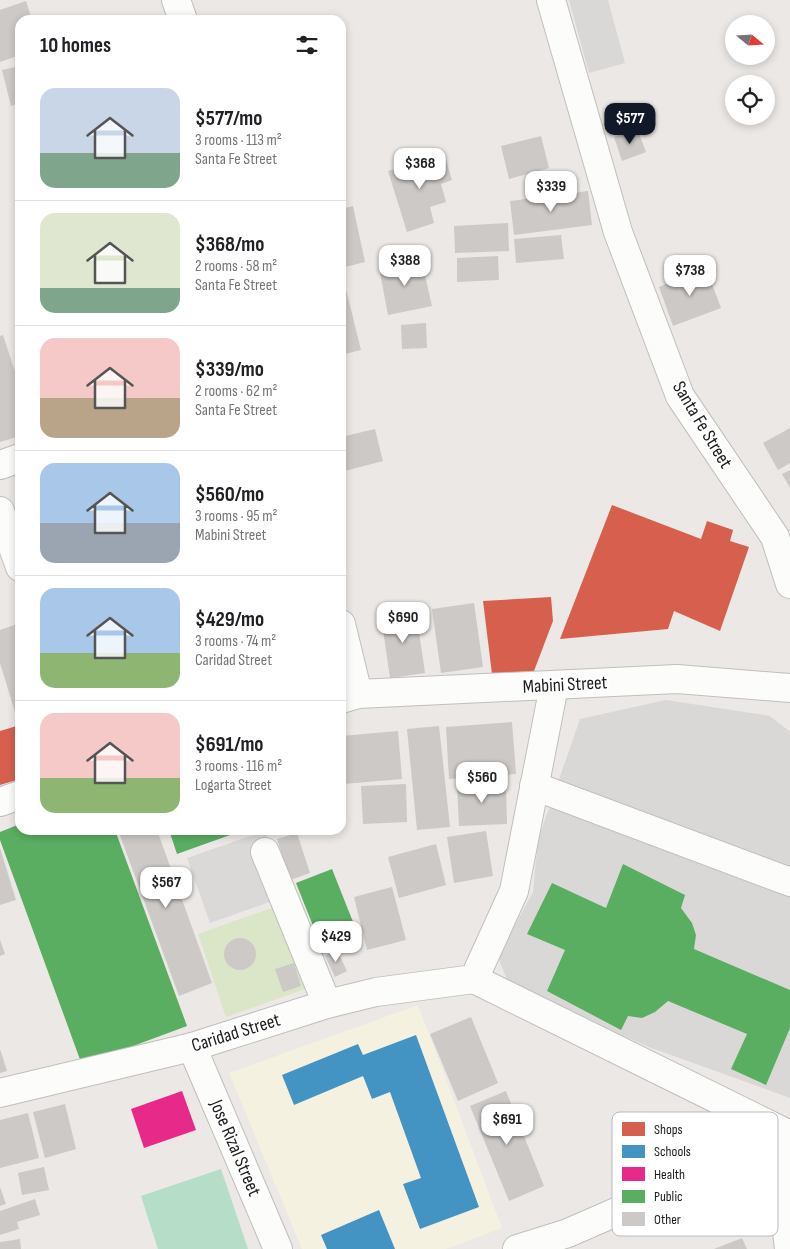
<!DOCTYPE html>
<meta charset="utf-8">
<style>
body{margin:0;font-family:"Sofia Sans Condensed",sans-serif;background:#f2f2f2;color:#202124;height:100vh;display:flex;flex-direction:column;font-size:19px;white-space:nowrap}
*{box-sizing:border-box;margin:0}
p{font-size:16px;color:#757577}
.icon{flex:none;width:28px;height:28px;fill:none;stroke:currentColor;stroke-width:2;stroke-linecap:round;stroke-linejoin:round}
.map{position:relative;flex:1;overflow:hidden}
.side{position:absolute;left:15px;top:15px;width:331px;height:820px;display:flex;flex-direction:column;background:#fff;border-radius:15px;box-shadow:0 2px 8px #0003}
.side>*{flex:none}
.needle{width:32px;rotate:108deg}
.tools{position:absolute;left:725px;top:15px;display:grid;gap:10px}
.tools a{display:grid;place-items:center;width:50px;height:50px;border-radius:50%;background:#fff;box-shadow:0 2px 8px #0003;font-size:25px}
.price{position:absolute;translate:-50% -42px;padding:0 11px;border-radius:10px;background:#fff;color:#222;font-size:16px;line-height:32px;filter:drop-shadow(0 1px 2px #0008)}
.price::after{content:'';position:absolute;left:50%;top:30px;width:15px;height:11px;margin-left:-8px;background:inherit;clip-path:polygon(0 0,100% 0,50% 100%)}
.price.active{background:#111827;color:#fff}
ul{padding:0;list-style:none}
li{display:flex;align-items:center;gap:15px;height:125px;padding:0 25px}
li+li{border-top:1px solid #e0e0e0}
li span{display:grid;place-items:center;flex:none;width:140px;height:100px;border-radius:15px;color:#555}
li>.icon{margin-inline-start:auto}
span .icon{width:60px;height:60px;fill:#fffc;stroke-width:1}
li b{font-size:21px}
h2{display:flex;justify-content:space-between;align-items:center;height:60px;padding:0 25px;font-size:21px}
.map>svg:first-child{display:block}
.residential{fill:#dad8d7}
.education{fill:#f4f1e1}
.religious{fill:#d9d8d6}
.grass{fill:#dbe5c7}
.pitch{fill:#b5ddc7}
.parking{fill:#dbd9d8}
.shops{fill:#d6604d}
.schools{fill:#4393c3}
.health{fill:#e7298a}
.public{fill:#5aae61}
.building{fill:#ccc9c6}
.lines{fill:none;stroke-linecap:round;stroke-linejoin:round}
.minor-casing{stroke:#c0bfbd;stroke-width:30}
.minor{stroke:#fcfcfb;stroke-width:28}
.labels{text-anchor:middle;dominant-baseline:central;stroke-width:5;stroke-linejoin:round;paint-order:stroke}
.street-label{font-size:19px;fill:#1c1c1c;stroke:#fff}
.key{fill:#fff;stroke:#bbb;stroke-width:1}
.key-label{font-size:14px;fill:#1c1c1c}
</style>
<div class="map">
<svg width="790" height="1249" viewBox="0 0 790 1249">
<rect width="100%" height="100%" fill="#ebe8e5"/>
<!-- residential -->
<polygon class="residential" points="569,0 608,0 625,63 589,73"/>
<!-- education -->
<polygon class="education" points="418,1005 502,1228 446,1249 302,1249 229,1073"/>
<!-- religious -->
<polygon class="religious" points="666,700 770,716 790,732 790,1098 649,1047 510,987 498,957 533,892 538,840 580,719"/>
<!-- grass -->
<polygon class="grass" points="280,905 308,988 226,1017 198,934"/>
<!-- pitch -->
<polygon class="pitch" points="221,1169 248,1249 158,1249 141,1196"/>
<!-- parking -->
<polygon class="parking" points="265,831 287,896 210,923 187,858"/>
<!-- shops -->
<g class="shops">
<polygon points="612,505 701,539 707,521 733,530 730,541 749,547 720,631 674,611 668,629 560,639"/>
<polygon points="551,597 553,621 534,671 492,674 483,601"/>
<polygon points="20,725 20,779 0,785 0,731"/>
</g>
<!-- schools -->
<g class="schools">
<polygon points="416,1035 479,1207 420,1229 403,1184 421,1178 390,1092 372,1099 363,1076 294,1105 282,1075 358,1044 363,1055"/>
<polygon points="379,1210 395,1249 327,1249 321,1235"/>
</g>
<!-- health -->
<polygon class="health" points="182,1091 196,1130 144,1148 131,1109"/>
<!-- public -->
<g class="public">
<polygon points="20,824 20,830 115,830 187,1026 82,1065 0,840 0,832"/>
<polygon points="169,830 244,830 177,854"/>
<polygon points="623,864 685,895 681,908 692,923 696,935 694,949 790,990 790,1028 766,1085 731,1069 747,1034 668,1001 655,1012 642,1018 628,1016 621,1030 547,991 565,950 527,934 552,883 606,908"/>
<polygon points="332,869 359,937 323,951 296,883"/>
</g>
<!-- building -->
<g class="building">
<polygon points="26,1 32,20 20,20 20,55 0,62 0,10"/>
<polygon points="20,66 20,103 11,106 2,70"/>
<polygon points="637,128 646,152 622,161 614,137"/>
<polygon points="541,136 549,168 509,179 501,146"/>
<polygon points="444,153 452,180 441,184 446,202 430,207 434,223 407,232 388,171"/>
<polygon points="588,191 592,225 514,235 510,201"/>
<polygon points="353,206 365,262 341,268 341,209"/>
<polygon points="508,223 509,251 455,253 454,226"/>
<polygon points="561,235 564,259 516,263 514,239"/>
<polygon points="498,256 499,280 457,282 457,258"/>
<polygon points="421,258 432,306 388,315 379,267"/>
<polygon points="706,268 721,308 673,326 659,287"/>
<polygon points="341,269 361,350 341,355"/>
<polygon points="426,323 427,348 402,349 401,325"/>
<polygon points="3,335 20,387 20,436 0,442 0,336"/>
<polygon points="790,428 790,463 778,470 763,443"/>
<polygon points="375,429 383,461 341,472 341,437"/>
<polygon points="790,470 790,488 782,474"/>
<polygon points="474,603 483,667 441,673 432,609"/>
<polygon points="416,611 425,673 390,678 381,616"/>
<polygon points="20,623 20,722 18,722 0,663 0,630"/>
<polygon points="512,722 516,774 449,779 446,727"/>
<polygon points="439,726 450,827 417,830 407,729"/>
<polygon points="398,731 402,779 344,784 341,736"/>
<polygon points="506,783 507,824 459,826 457,785"/>
<polygon points="406,784 407,822 363,824 361,786"/>
<polygon points="118,830 157,830 212,983 179,996"/>
<polygon points="486,831 493,876 454,883 447,837"/>
<polygon points="297,833 310,873 290,880 277,839"/>
<polygon points="436,844 446,885 399,898 388,857"/>
<polygon points="0,848 16,900 0,905"/>
<polygon points="392,887 406,940 367,950 354,897"/>
<circle cx="240" cy="954" r="16"/>
<polygon points="0,940 5,954 0,956"/>
<polygon points="337,950 347,971 335,977 325,956"/>
<polygon points="294,963 301,986 283,992 275,969"/>
<polygon points="471,1017 498,1083 458,1101 430,1034"/>
<polygon points="0,1049 7,1071 0,1073"/>
<polygon points="506,1091 544,1186 509,1201 470,1106"/>
<polygon points="65,1104 76,1149 45,1158 33,1112"/>
<polygon points="28,1113 39,1158 0,1168 0,1120"/>
<polygon points="44,1167 49,1190 22,1195 18,1173"/>
<polygon points="0,1187 6,1204 0,1206"/>
<polygon points="35,1199 40,1215 17,1222 19,1229 0,1235 0,1211"/>
<polygon points="742,1238 747,1249 714,1249"/>
<polygon points="20,1239 21,1249 0,1249 0,1242"/>
</g>
<g class="lines">
<defs>
<g id="minor">
<polyline points="176,0 183,20"/>
<polyline points="551,0 618,232 680,396 775,537 790,584"/>
<polyline points="0,465 20,458"/>
<polyline points="0,511 20,567"/>
<polyline points="341,624 358,694"/>
<polyline points="341,699 358,694 677,679 790,688"/>
<polyline points="534,786 790,882"/>
<polyline points="0,802 20,795"/>
<polyline points="265,852 327,1004"/>
<polyline points="474,979 790,1135"/>
<polyline points="474,979 514,891 554,686"/>
<polyline points="192,1047 278,1249"/>
<polyline points="0,1093 192,1047 327,1004 376,992 474,979"/>
<polyline points="517,1249 568,1233 790,1136"/>
<polyline points="789,1249 787,1231 790,1164"/>
</g>
</defs>
<!-- minor casing -->
<use href="#minor" class="minor-casing"/>
<!-- minor -->
<use href="#minor" class="minor"/>
</g>
<g class="labels">
<!-- street labels -->
<g class="street-label">
<text transform="translate(702 425) rotate(59)">Santa Fe Street</text>
<text transform="translate(565 685) rotate(-3)">Mabini Street</text>
<text transform="translate(236 1033) rotate(-17)">Caridad Street</text>
<text transform="translate(235 1148) rotate(67)">Jose Rizal Street</text>
</g>
</g>
<!-- legend -->
<rect x="612" y="1112" width="166" height="124" rx="8" class="key"/>
<rect x="622" y="1122" width="23" height="14" fill="#d6604d"/>
<rect x="622" y="1145" width="23" height="13" fill="#4393c3"/>
<rect x="622" y="1167" width="23" height="14" fill="#e7298a"/>
<rect x="622" y="1190" width="23" height="13" fill="#5aae61"/>
<rect x="622" y="1212" width="23" height="14" fill="#ccc9c6"/>
<g class="key-label">
<text x="654" y="1134">Shops</text>
<text x="654" y="1156">Schools</text>
<text x="654" y="1179">Health</text>
<text x="654" y="1201">Public</text>
<text x="654" y="1224">Other</text>
</g>
</svg>
<div class="tools">
<a><svg class="needle" viewBox="-14 -14 28 28"><path d="M0-13l5 13h-10z" fill="#e53935"/><path d="M0 13l5-13h-10z" fill="#757577"/></svg></a>
<a><svg class="icon" aria-label="locate" viewBox="0 0 24 24"><circle cx="12" cy="12" r="6"/><path d="M12 2v4M12 18v4M2 12h4M18 12h4"/></svg></a>
</div>
<b class="price active" style="left:630px;top:145px">$577</b>
<b class="price" style="left:420px;top:190px">$368</b>
<b class="price" style="left:551px;top:213px">$339</b>
<b class="price" style="left:405px;top:287px">$388</b>
<b class="price" style="left:690px;top:297px">$738</b>
<b class="price" style="left:403px;top:644px">$690</b>
<b class="price" style="left:482px;top:804px">$560</b>
<b class="price" style="left:166px;top:909px">$567</b>
<b class="price" style="left:336px;top:963px">$429</b>
<b class="price" style="left:507px;top:1146px">$691</b>
<section class="side">
<h2>10 homes<svg class="icon" aria-label="filters" viewBox="0 0 24 24"><path d="M4 7h16M4 17h16"/><circle cx="9" cy="7" r="2"/><circle cx="15" cy="17" r="2"/></svg></h2>
<ul>
<li><span style="background:linear-gradient(#c9d6e8 65%,#7fa58c 0)"><svg class="icon" aria-label="home" viewBox="0 0 24 24"><path d="M3 11l9-7 9 7M6 9v11h12V9"/></svg></span><div><b>$577/mo</b><p>3 rooms · 113 m²</p><p>Santa Fe Street</p></div></li>
<li><span style="background:linear-gradient(#dfe7d0 75%,#7fa58c 0)"><svg class="icon" aria-label="home" viewBox="0 0 24 24"><path d="M3 11l9-7 9 7M6 9v11h12V9"/></svg></span><div><b>$368/mo</b><p>2 rooms · 58 m²</p><p>Santa Fe Street</p></div></li>
<li><span style="background:linear-gradient(#f6c9c9 60%,#b9a48a 0)"><svg class="icon" aria-label="home" viewBox="0 0 24 24"><path d="M3 11l9-7 9 7M6 9v11h12V9"/></svg></span><div><b>$339/mo</b><p>2 rooms · 62 m²</p><p>Santa Fe Street</p></div></li>
<li><span style="background:linear-gradient(#a9c7e8 60%,#9aa5b1 0)"><svg class="icon" aria-label="home" viewBox="0 0 24 24"><path d="M3 11l9-7 9 7M6 9v11h12V9"/></svg></span><div><b>$560/mo</b><p>3 rooms · 95 m²</p><p>Mabini Street</p></div></li>
<li><span style="background:linear-gradient(#a9c7e8 65%,#8fb573 0)"><svg class="icon" aria-label="home" viewBox="0 0 24 24"><path d="M3 11l9-7 9 7M6 9v11h12V9"/></svg></span><div><b>$429/mo</b><p>3 rooms · 74 m²</p><p>Caridad Street</p></div></li>
<li><span style="background:linear-gradient(#f6c9c9 65%,#8fb573 0)"><svg class="icon" aria-label="home" viewBox="0 0 24 24"><path d="M3 11l9-7 9 7M6 9v11h12V9"/></svg></span><div><b>$691/mo</b><p>3 rooms · 116 m²</p><p>Logarta Street</p></div></li>
</ul>
</section>
</div>
